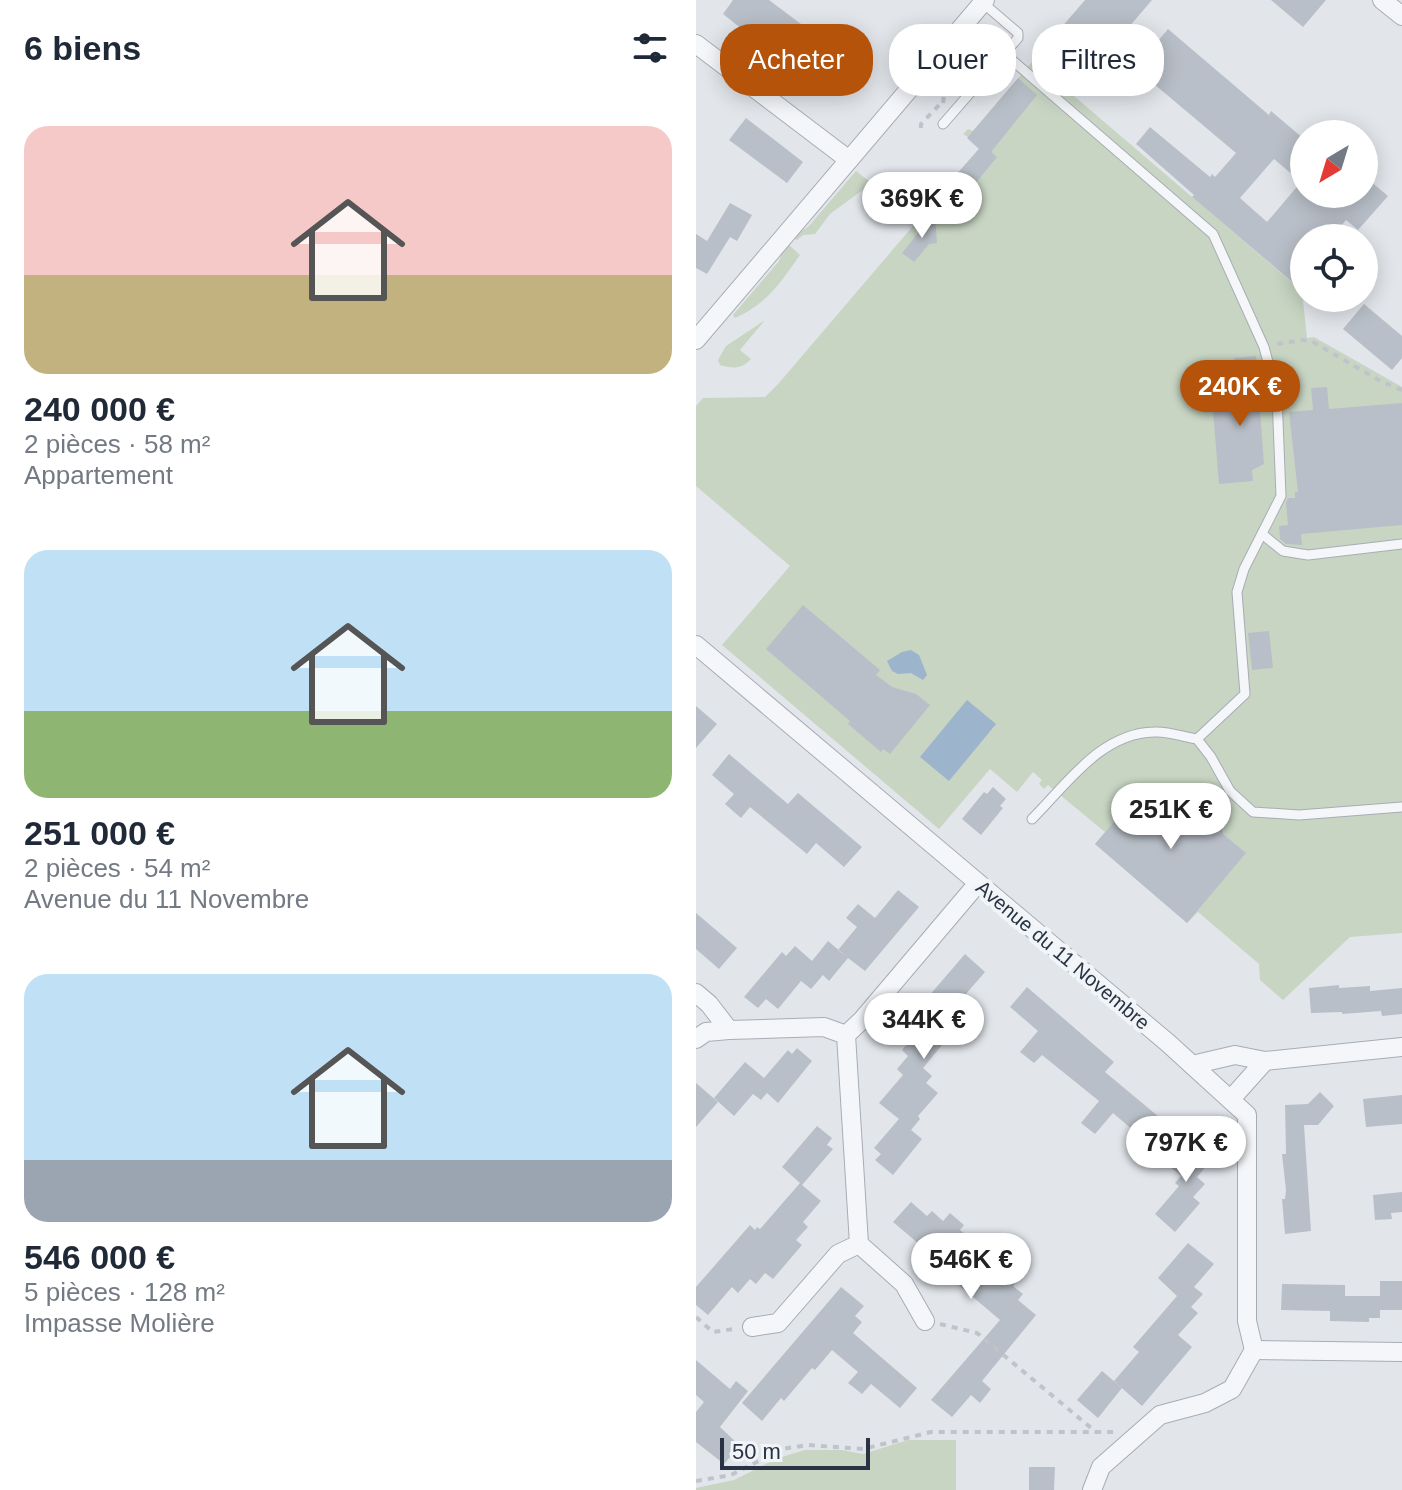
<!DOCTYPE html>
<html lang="fr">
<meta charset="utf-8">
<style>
body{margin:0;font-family:Helvetica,sans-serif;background:#f6f6f7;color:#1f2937;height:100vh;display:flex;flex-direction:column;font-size:30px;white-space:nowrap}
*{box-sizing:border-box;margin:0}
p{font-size:26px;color:#747a83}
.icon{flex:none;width:44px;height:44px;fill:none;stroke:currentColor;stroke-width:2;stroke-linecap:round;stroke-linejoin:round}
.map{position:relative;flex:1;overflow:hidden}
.side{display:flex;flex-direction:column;background:#fff;width:696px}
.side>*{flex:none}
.hud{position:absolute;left:24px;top:24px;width:562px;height:72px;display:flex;gap:16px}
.needle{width:52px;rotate:218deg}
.buttons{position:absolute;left:594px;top:120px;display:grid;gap:16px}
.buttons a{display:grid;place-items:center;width:88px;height:88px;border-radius:50%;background:#fff;box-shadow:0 4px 20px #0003;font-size:40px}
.scale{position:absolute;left:24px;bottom:20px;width:150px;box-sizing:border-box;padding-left:8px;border:4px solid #293343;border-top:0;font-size:22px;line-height:28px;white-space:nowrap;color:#293343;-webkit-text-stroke:6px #f2f5f8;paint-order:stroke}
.price{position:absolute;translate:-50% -68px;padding:0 18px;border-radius:28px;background:#fff;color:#222;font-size:26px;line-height:52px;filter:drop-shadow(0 2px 4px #0008)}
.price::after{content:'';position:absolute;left:50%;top:48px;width:24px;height:18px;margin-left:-12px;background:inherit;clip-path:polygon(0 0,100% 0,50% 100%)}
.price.selected{background:#b45309;color:#fff}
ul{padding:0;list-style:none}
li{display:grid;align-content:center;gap:16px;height:424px;padding:0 24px}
li span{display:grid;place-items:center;height:248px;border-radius:24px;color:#555}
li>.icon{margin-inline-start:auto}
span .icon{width:144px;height:144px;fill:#fffc;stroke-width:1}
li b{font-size:34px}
h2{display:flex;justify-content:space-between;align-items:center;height:96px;padding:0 24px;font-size:34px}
.pill{padding:0 28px;border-radius:32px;background:#fff;box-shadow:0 4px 20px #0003;font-size:28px;line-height:72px}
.pill.selected{background:#b45309;color:#fff}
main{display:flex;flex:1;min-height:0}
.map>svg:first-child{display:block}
.green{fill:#c8d5c3}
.water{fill:#9cb4cc}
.building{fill:#b9bfc8;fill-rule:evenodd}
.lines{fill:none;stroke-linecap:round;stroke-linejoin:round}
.service-casing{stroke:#a7adb5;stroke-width:11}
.minor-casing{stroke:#a7adb5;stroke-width:20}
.path{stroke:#c0c3ca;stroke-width:4;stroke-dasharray:6 6;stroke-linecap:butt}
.service{stroke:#f5f6f9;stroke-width:9}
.minor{stroke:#f5f6f9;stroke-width:18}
.labels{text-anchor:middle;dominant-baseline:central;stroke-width:8;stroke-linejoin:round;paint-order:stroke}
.street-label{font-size:20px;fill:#293343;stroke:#f2f5f8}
</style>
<main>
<section class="side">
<h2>6 biens<svg class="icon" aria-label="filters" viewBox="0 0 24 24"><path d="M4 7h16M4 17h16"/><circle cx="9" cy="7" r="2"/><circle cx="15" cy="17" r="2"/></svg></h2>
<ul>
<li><span style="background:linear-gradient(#f6c9c9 60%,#c2b280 0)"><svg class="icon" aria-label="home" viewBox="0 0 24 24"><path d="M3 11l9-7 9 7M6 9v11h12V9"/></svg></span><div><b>240 000 €</b><p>2 pièces · 58 m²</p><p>Appartement</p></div></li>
<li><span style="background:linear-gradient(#bfe0f5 65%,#8fb573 0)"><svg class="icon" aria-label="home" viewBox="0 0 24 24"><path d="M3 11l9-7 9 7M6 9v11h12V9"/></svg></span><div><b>251 000 €</b><p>2 pièces · 54 m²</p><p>Avenue du 11 Novembre</p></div></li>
<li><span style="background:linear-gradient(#bfe0f5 75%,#9aa5b1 0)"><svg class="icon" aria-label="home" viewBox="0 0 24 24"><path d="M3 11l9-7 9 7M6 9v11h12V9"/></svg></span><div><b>546 000 €</b><p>5 pièces · 128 m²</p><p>Impasse Molière</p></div></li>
</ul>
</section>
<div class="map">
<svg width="706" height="1490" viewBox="0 0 706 1490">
<rect width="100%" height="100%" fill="#e2e6eb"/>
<!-- green -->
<g class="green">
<polygon points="337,61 606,291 611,338 618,337 706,387 706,933 654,937 587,1000 564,980 563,964 502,912 491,923 399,844 409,832 352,785 348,789 343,784 346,780 337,772 321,792 294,769 243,829 26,645 94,566 0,486 0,406 7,398 69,397 83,383 286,145 267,134 272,129 277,131"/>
<polygon points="160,171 174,182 168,189 134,214 119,234 107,235 101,240 97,237 113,226"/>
<path d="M92 244 104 255C85 282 71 304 39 318L37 315 83 261 87 249Z"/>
<path d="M69 320 44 350 55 359C46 369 36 369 24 365L22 360 30 346Z"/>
<polygon points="212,1440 260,1440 260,1490 0,1490 0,1488 38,1480 82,1458 109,1450 146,1450 167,1454"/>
</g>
<!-- water -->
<g class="water">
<polygon points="215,650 223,655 231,675 227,680 215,673 202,674 196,671 191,661 206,652"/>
<polygon points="271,700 300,724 253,781 224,757"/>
</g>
<!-- building -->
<g class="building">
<polygon points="37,0 73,0 165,69 148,91 86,43 77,54 27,14"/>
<polygon points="389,0 456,0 391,76 352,43"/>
<polygon points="575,0 630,0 607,27"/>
<path d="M472 29 573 115 575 111 608 139V194H668V176L692 196 662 230 650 220 635 238H608V292L496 197 498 195 440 144 454 127 514 177 516 174 519 177 540 153 439 68ZM578 159 605 182 571 222 544 198Z"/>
<polygon points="322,78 341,95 295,152 301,157 274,190 258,177 283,149 271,138"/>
<polygon points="50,118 107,162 91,183 33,140"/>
<polygon points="34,203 56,215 41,241 34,237 11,274 0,268 0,234 11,241"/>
<polygon points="239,212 241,243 233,244 218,262 206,253"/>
<polygon points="668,304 706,336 706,358 696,370 647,329"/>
<polygon points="560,356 568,464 556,470 557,481 523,484 517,411 542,409 538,358"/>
<polygon points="631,387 633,409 706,403 706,525 605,534 606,545 590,544 584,539 583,526 592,525 590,503 592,498 599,498 599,492 602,492 593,412 617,410 615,388"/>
<polygon points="107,605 184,670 180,675 196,687 220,694 234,705 194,754 187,749 185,752 152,724 154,721 70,649"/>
<polygon points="573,631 577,668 556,670 552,633"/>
<polygon points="0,706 21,724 0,748"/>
<polygon points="33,754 92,804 102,793 166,847 148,867 120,843 111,854 54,807 45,818 29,804 38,794 16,775"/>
<polygon points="297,787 310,799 304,806 307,808 285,835 266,819 288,792 291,794"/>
<polygon points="473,788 518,826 525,825 527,834 550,853 491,923 399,844 446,790 462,801"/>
<polygon points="202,890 223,907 169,971 152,958 133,981 127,975 115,989 105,981 82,1009 70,999 62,1008 48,997 86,952 90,956 99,946 116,961 132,941 151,957 142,950 161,927 150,918 162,904 179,918"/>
<polygon points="0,913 41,948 23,969 0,949"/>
<polygon points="269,954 289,972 269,995 278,1003 242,1042 246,1045 227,1068 236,1076 230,1083 242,1093 222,1116 224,1119 215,1130 226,1139 197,1175 179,1160 185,1154 178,1148 203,1119 183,1103 207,1075 201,1069 212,1056 206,1050 225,1028 214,1018"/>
<polygon points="643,985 643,988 674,986 674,991 706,988 706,1014 686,1016 685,1011 646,1014 646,1012 615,1013 613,988"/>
<polygon points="331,987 418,1062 409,1072 463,1117 445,1137 417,1113 399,1134 385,1123 403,1101 346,1055 338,1063 324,1052 342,1031 314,1007"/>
<polygon points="101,1048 116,1061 82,1103 71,1093 65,1100 57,1094 38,1116 18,1098 49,1062 68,1078 92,1050 96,1054"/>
<polygon points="0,1083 22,1102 0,1127"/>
<polygon points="624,1092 638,1106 622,1125 608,1125 615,1231 589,1234 586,1199 589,1199 590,1190 586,1154 590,1154 589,1105 612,1104"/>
<polygon points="706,1095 706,1124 670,1127 667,1099"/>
<polygon points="121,1126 136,1138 131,1145 137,1149 106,1185 125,1201 107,1222 112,1227 100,1240 106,1245 77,1279 69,1273 60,1284 54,1279 42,1293 36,1287 12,1315 0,1305 0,1287 54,1225 59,1230 61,1227 64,1229 104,1183 86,1167"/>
<polygon points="499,1137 520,1155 501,1177 509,1184 497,1197 504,1203 479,1232 459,1214 483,1186 479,1183 485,1176 474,1167"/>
<polygon points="706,1192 706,1212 695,1213 696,1219 679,1220 677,1195"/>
<polygon points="215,1202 231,1216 236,1211 247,1221 254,1213 268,1225 264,1230 274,1238 267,1246 301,1275 314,1260 328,1272 317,1286 327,1294 322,1300 340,1315 286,1381 295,1389 284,1403 275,1395 256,1417 235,1400 304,1320 258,1281 262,1277 197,1222"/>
<polygon points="492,1243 518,1264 498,1287 507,1294 495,1307 502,1313 482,1335 496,1347 446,1406 418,1381 443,1352 437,1347 481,1296 462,1278"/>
<polygon points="684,1281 706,1281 706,1310 684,1310 684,1304 684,1318 673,1318 673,1322 634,1321 634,1311 585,1310 586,1284 649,1285 649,1296 684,1296"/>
<polygon points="145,1287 168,1306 159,1316 166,1322 157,1333 221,1388 204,1408 175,1384 166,1394 152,1383 162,1372 136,1350 119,1370 116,1368 88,1401 85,1398 66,1421 46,1403"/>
<polygon points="0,1360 34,1389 40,1381 52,1391 24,1427 44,1446 28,1464 0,1442 0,1412 8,1402 0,1395"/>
<polygon points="406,1371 426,1388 402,1418 381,1400"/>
<polygon points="333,1467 359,1467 358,1490 333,1490"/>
</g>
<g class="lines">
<defs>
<g id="service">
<polyline points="309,54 517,234 568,347 581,396 585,496 548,569 541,592 549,694 501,739"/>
<polyline points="247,124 322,38 322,33 287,3"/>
<polyline points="566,534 587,551 612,555 706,544"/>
<path d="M336 819C371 784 405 733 458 732 472 731 488 737 501 739L515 757 534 791 557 812 603 815 706 807"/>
</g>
<g id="minor">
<polyline points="686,0 706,16"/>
<polyline points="0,44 153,160"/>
<polyline points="0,340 289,0"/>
<polyline points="0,645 472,1043 551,1115 551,1321 558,1350"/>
<polyline points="0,993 13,1004 33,1030 128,1027 150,1035"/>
<polyline points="0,1039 10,1032 33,1030"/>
<polyline points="496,1065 539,1055 569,1061 706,1047"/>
<polyline points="535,1099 569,1061"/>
<polyline points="229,1321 208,1284 163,1244 150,1035 166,1020 282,883"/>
<polyline points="56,1327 82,1323 142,1254 163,1244"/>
<polyline points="558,1350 706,1352"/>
<polyline points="396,1490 405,1467 464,1415 509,1403 536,1389 558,1350"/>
</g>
</defs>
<!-- service casing -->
<use href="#service" class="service-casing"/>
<!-- minor casing -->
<use href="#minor" class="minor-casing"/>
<!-- path -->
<g class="path">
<polyline points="247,103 250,80 295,29"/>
<polyline points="225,128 225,124 247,101"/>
<polyline points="581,344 606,340 617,342 686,382 706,390"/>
<polyline points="0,1317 17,1332 38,1329"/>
<polyline points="244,1324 281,1333 400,1432 418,1432"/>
<polyline points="0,1481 35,1475 86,1449 112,1445 167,1449 235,1432 400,1432"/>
</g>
<!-- service -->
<use href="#service" class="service"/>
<!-- minor -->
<use href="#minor" class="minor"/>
</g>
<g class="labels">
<!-- street labels -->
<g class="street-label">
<text transform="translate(367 955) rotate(40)">Avenue du 11 Novembre</text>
</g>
</g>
</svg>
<div class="buttons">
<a><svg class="needle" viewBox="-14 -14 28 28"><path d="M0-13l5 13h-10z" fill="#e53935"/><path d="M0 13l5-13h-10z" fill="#747a83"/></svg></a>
<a><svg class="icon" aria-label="locate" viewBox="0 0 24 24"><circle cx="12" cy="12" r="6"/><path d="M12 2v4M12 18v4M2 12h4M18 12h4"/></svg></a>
</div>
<div class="scale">50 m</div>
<b class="price" style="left:226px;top:240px">369K €</b>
<b class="price selected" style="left:544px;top:428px">240K €</b>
<b class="price" style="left:475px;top:851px">251K €</b>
<b class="price" style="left:228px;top:1061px">344K €</b>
<b class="price" style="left:490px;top:1184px">797K €</b>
<b class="price" style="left:275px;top:1301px">546K €</b>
<div class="hud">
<a class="pill selected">Acheter</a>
<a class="pill">Louer</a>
<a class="pill">Filtres</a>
</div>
</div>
</main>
